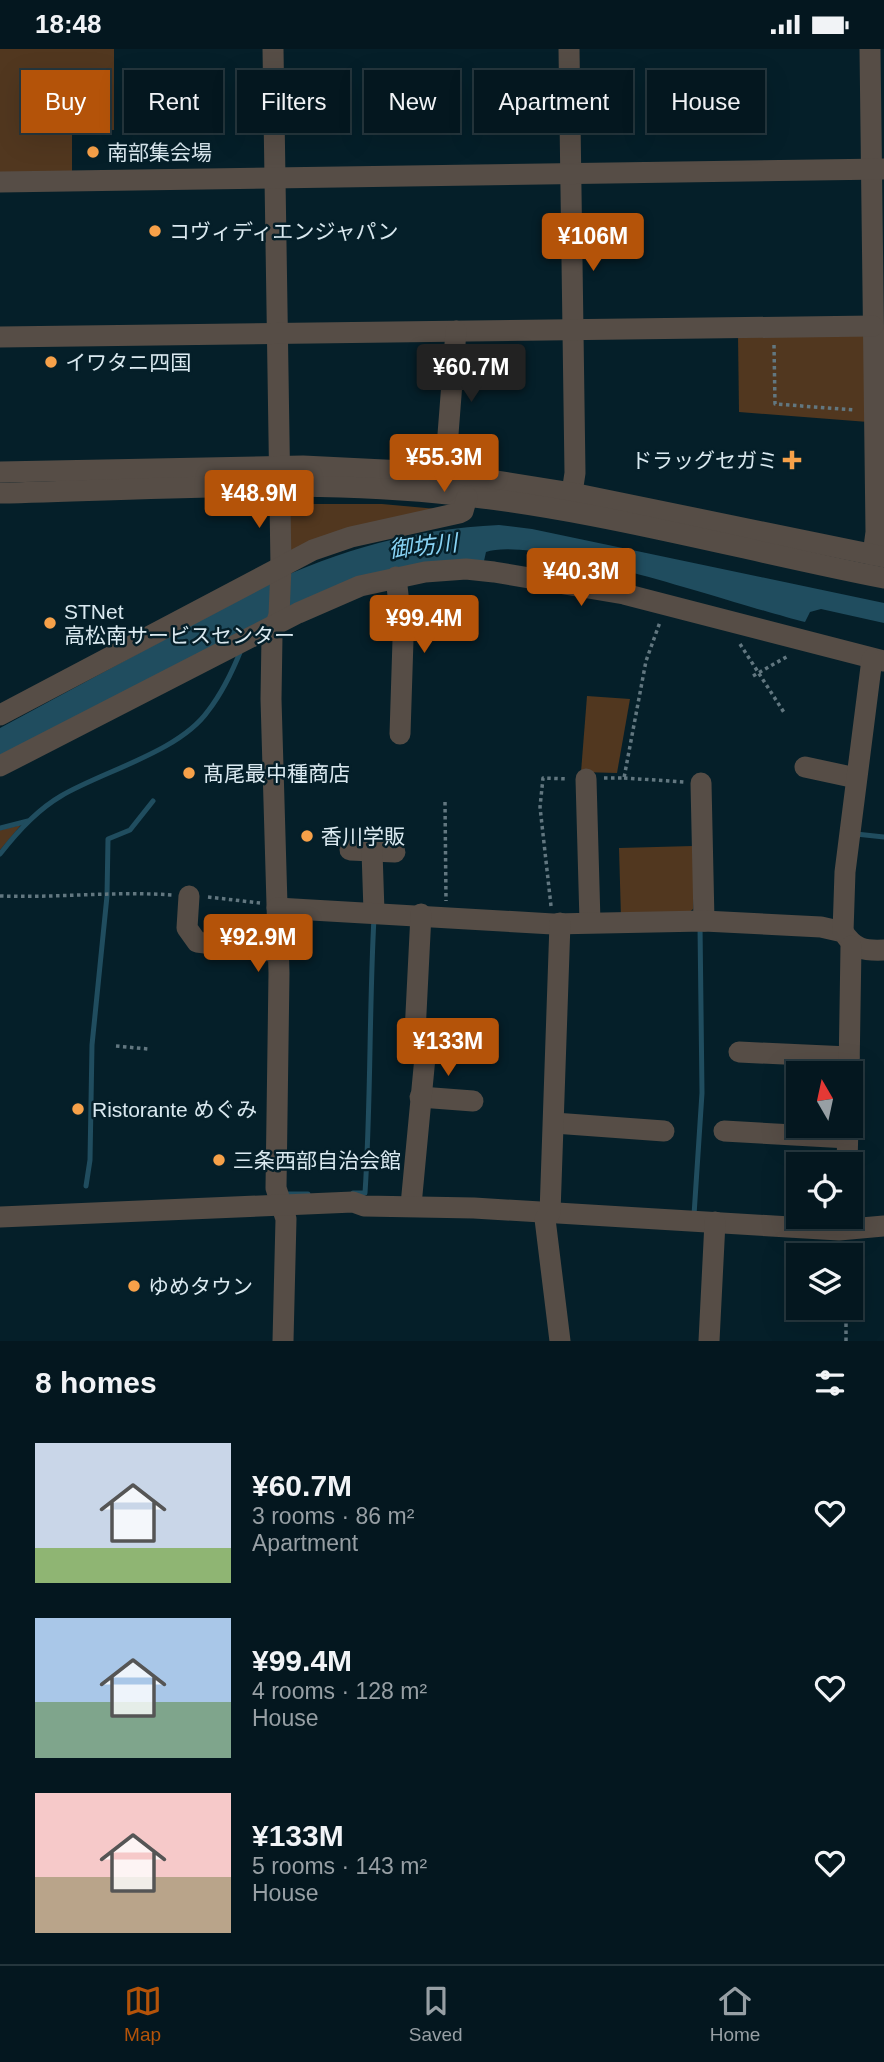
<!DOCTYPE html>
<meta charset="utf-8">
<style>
body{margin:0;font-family:Arial,"Noto Sans JP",sans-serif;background:#0d2028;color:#f1f3f6;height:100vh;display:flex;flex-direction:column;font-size:26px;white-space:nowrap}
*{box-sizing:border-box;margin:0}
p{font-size:23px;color:#979fa4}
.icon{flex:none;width:38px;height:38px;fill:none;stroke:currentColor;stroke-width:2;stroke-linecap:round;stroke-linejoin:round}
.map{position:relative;height:1292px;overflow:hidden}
.side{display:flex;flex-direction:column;background:#04171f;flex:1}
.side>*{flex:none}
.guide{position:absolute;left:21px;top:21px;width:844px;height:63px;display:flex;gap:14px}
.needle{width:46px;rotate:351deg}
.fabs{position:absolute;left:786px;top:1012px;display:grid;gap:14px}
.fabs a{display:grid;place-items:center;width:77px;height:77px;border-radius:0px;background:#04171f;box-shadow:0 7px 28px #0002,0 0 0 2px #25363d;font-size:35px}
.price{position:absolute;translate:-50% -60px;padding:0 16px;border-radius:7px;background:#b45309;color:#fff;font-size:23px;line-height:46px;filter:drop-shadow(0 2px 4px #0008)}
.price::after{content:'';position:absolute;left:50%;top:42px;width:21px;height:16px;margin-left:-10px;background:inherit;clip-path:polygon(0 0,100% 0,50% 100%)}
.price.active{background:#222;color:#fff}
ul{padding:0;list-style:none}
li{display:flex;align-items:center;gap:21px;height:175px;padding:0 35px}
li span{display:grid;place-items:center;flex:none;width:196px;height:140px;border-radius:0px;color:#555}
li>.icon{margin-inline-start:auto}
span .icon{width:84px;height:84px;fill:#fffc;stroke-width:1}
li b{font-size:30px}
h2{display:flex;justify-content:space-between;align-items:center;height:84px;padding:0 35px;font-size:30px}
.pill{padding:0 24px;border-radius:0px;background:#04171f;box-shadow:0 7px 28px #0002,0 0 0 2px #25363d;font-size:24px;line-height:63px}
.pill.active{background:#b45309;color:#fff}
.status{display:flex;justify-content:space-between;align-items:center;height:49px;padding:0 35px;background:#04171f;direction:ltr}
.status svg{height:19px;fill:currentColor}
.tabs{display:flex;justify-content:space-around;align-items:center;height:98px;border-top:2px solid #25363d;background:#04171f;font-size:19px;color:#979fa4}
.tabs a{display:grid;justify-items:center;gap:4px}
.tabs .active{color:#b45309}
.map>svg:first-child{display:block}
.green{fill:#51371f}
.water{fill:#204d5f}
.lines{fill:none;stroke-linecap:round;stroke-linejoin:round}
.stream{stroke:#204d5f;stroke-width:5}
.path{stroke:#627780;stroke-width:3.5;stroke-dasharray:3.5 3.5;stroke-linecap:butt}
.minor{stroke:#564d46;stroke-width:21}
.poi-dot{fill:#f7a149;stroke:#051f29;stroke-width:2.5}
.labels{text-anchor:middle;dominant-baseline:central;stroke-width:5;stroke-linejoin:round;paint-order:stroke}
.poi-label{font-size:21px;fill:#dae9f0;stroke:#051f29;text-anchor:start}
.water-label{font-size:23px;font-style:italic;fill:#88d3f4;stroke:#051f29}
</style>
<div class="status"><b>18:48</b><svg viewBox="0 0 49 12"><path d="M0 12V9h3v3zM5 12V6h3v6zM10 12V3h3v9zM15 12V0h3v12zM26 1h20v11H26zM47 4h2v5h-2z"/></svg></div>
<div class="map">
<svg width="884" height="1292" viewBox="0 0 884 1292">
<rect width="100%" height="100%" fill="#051f29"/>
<!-- green -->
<g class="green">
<polygon points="0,0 114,0 114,81 72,81 72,125 0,126"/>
<polygon points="860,284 866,290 868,373 739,363 738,286"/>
<polygon points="296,455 382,455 448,461 290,509 289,463"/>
<polygon points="587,647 630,650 617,724 581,723"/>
<polygon points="21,776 0,801 0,781"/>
<polygon points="693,797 693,860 684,868 621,869 619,799"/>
</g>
<!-- water -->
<path class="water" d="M499 476 532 480 884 554V574L821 560 810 563 805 573C742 558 535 485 486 503L484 512H438L357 529 0 712V679L265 536C342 500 413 480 499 476Z"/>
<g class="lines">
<!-- stream -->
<g class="stream">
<polyline points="0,779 28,772"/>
<polyline points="856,785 884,788"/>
<path d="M0 805C17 783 37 761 61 747 103 722 179 703 208 662 222 644 233 621 241 601"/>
<polyline points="86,1137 90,1111 92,996 107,847 108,790 130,781 153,752"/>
<path d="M353 1144H365C371 1053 369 961 374 869"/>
<polyline points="287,1145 308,1145"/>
<polyline points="694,1166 702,1044 700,876"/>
</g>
<!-- path -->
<g class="path">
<polyline points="774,296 775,355 855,361"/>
<polyline points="740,595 785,665"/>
<polyline points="753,627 788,607"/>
<polyline points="604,729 624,729 646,612 660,573"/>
<polyline points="624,729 685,733"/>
<polyline points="445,753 446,852"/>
<path d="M0 847C58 849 115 842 173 846"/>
<polyline points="208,848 260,854"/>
<polyline points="551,857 540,758 543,729 568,730"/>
<polyline points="116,997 148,1000"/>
<polyline points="846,1292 846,1258"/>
</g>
<!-- minor -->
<g class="minor">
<polyline points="273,0 281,518 279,566 272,587 271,650 279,924 276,1139 286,1170 283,1292"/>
<polyline points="569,0 575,424 572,444"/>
<polyline points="870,0 876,483 873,506"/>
<polyline points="0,133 884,120"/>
<polyline points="0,288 873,277"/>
<polyline points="0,423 303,417 445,424 572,444 884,508"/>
<polyline points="445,424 456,282"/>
<path d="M0 444C145 441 293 430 438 444 589 458 736 500 884 529"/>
<polyline points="396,528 403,591 400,685"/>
<polyline points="0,666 313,501 351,488 459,464 463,462 467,448"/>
<polyline points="0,717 298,564 360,537 425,523 466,520 494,523 624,545 884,612"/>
<polyline points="805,718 856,729"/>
<polyline points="586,730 590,873"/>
<polyline points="701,734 704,872"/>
<polyline points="350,801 395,803"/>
<polyline points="372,802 374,863"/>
<polyline points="189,847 187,879 197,893 279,903"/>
<path d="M277 859 553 875 704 872 821 878 843 883C855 900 863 902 884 901"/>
<polyline points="843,883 845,823 872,610"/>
<polyline points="739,1003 849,1008"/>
<polyline points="414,1004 421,865"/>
<polyline points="849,1024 851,897"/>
<polyline points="420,1048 473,1052"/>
<polyline points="554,1074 664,1082"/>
<polyline points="724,1082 848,1089"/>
<polyline points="847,1115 848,1076"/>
<polyline points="411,1156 425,1008"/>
<polyline points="0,1168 353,1153 364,1157 474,1159 839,1181 884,1177"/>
<polyline points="560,1292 545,1170 550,1164 560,874"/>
<polyline points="709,1292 715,1173"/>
</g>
</g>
<!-- markers -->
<g class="poi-dot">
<circle cx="93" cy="103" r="7"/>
<circle cx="155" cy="182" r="7"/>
<circle cx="51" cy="313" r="7"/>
<path d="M788.5 400.5h7v7h7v7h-7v7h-7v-7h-7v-7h7z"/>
<circle cx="50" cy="574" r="7"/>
<circle cx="189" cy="724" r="7"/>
<circle cx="307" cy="787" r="7"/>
<circle cx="78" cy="1060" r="7"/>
<circle cx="219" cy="1111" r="7"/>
<circle cx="134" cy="1237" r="7"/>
</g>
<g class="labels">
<!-- poi labels -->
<g class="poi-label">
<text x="107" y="103">南部集会場</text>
<text x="169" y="182">コヴィディエンジャパン</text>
<text x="65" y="313">イワタニ四国</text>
<text x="778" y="411" text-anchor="end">ドラッグセガミ</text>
<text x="64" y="562">STNet<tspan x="64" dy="24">高松南サービスセンター</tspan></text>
<text x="203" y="724">髙尾最中種商店</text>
<text x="321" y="787">香川学販</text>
<text x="92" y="1060">Ristorante めぐみ</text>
<text x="233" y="1111">三条西部自治会館</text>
<text x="148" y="1237">ゆめタウン</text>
</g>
<!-- water labels -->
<g class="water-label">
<text transform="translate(423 497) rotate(-6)">御坊川</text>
</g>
</g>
</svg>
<div class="fabs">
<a><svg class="needle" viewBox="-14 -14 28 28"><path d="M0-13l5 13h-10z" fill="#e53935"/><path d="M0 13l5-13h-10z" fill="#979fa4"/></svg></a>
<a><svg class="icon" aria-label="locate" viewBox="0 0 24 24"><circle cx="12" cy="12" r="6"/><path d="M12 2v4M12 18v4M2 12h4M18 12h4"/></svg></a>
<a><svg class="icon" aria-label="layers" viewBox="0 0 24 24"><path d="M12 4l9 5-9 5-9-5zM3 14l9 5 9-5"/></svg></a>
</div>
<b class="price" style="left:593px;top:224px">¥106M</b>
<b class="price active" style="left:471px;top:355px">¥60.7M</b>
<b class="price" style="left:444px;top:445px">¥55.3M</b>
<b class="price" style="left:259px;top:481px">¥48.9M</b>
<b class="price" style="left:581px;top:559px">¥40.3M</b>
<b class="price" style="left:424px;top:606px">¥99.4M</b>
<b class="price" style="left:258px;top:925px">¥92.9M</b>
<b class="price" style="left:448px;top:1029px">¥133M</b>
<div class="guide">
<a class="pill active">Buy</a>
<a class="pill">Rent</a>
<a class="pill">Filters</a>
<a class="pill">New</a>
<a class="pill">Apartment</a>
<a class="pill">House</a>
</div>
</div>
<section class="side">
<h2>8 homes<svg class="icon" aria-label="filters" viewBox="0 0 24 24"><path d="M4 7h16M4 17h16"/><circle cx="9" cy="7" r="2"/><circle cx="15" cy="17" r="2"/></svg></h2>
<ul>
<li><span style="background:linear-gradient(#c9d6e8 75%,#8fb573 0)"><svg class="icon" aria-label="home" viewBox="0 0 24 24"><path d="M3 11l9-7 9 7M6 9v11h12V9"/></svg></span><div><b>¥60.7M</b><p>3 rooms · 86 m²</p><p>Apartment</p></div><svg class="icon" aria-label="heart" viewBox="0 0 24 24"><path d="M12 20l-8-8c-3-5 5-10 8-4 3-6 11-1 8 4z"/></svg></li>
<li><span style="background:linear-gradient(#a9c7e8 60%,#7fa58c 0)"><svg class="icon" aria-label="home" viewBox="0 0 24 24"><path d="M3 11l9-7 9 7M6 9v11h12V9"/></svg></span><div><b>¥99.4M</b><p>4 rooms · 128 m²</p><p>House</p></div><svg class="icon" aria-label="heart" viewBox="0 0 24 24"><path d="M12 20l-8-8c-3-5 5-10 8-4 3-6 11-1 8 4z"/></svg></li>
<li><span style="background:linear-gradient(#f6c9c9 60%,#b9a48a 0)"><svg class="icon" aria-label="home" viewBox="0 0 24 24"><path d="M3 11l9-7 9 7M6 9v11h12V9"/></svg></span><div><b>¥133M</b><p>5 rooms · 143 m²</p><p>House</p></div><svg class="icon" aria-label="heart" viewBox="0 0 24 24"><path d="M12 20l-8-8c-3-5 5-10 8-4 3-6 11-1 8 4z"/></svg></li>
</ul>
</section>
<nav class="tabs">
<a class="active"><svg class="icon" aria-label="map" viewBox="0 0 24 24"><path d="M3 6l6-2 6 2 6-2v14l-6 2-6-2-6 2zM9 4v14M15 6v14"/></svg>Map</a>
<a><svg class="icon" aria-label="saved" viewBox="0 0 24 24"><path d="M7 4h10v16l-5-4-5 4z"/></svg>Saved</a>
<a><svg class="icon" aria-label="home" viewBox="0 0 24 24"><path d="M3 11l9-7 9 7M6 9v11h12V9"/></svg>Home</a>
</nav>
